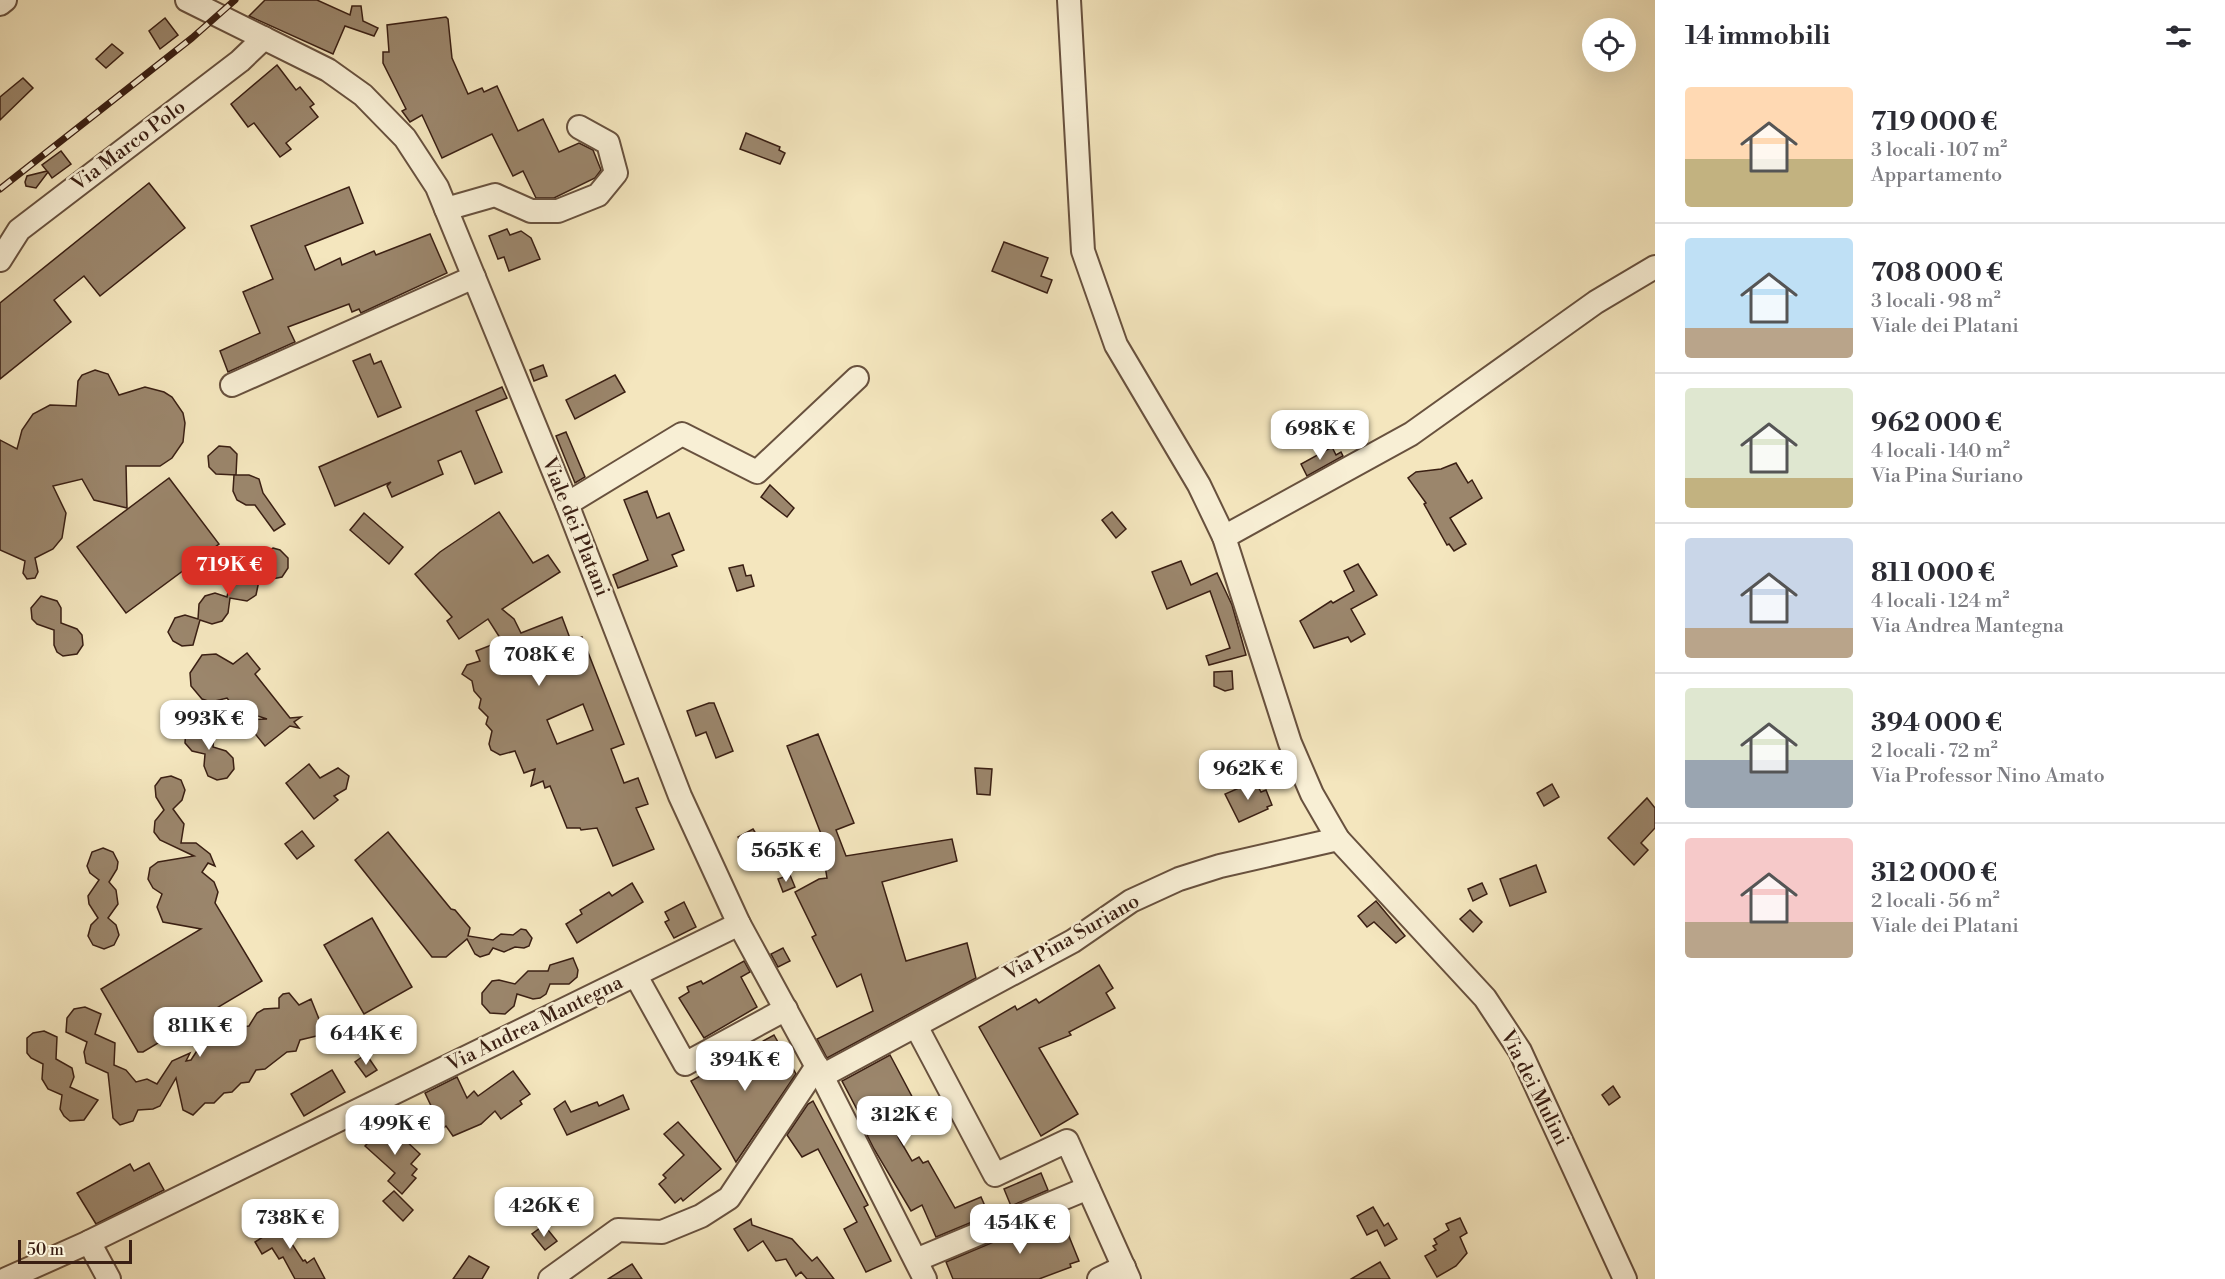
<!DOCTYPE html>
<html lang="it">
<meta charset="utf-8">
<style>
body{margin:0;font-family:"Libre Bodoni",serif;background:#f7f7f7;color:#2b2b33;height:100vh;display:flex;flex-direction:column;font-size:22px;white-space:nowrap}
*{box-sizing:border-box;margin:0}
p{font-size:20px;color:#7c7c81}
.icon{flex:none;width:33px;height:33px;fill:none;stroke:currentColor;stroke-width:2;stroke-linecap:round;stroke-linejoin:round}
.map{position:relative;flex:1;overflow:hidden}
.panel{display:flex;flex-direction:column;background:#fff;width:570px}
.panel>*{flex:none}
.buttons{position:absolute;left:1582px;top:18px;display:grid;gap:12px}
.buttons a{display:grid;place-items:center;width:54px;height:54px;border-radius:50%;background:#fff;box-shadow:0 6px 24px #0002;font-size:30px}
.scale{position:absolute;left:18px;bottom:15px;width:114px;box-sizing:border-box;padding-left:6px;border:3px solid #3a1f13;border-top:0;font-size:16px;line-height:21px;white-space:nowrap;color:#3a1f13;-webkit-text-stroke:4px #f8efd5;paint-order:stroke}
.price{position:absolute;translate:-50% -51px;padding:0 14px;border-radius:12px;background:#fff;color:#222;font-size:20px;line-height:39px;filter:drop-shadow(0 2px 3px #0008)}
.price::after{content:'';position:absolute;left:50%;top:36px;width:18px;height:14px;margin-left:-9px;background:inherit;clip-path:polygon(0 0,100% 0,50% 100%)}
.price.selected{background:#d93025;color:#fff}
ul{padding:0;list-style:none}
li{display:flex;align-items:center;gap:18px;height:150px;padding:0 30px}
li+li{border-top:2px solid #e1e1e2}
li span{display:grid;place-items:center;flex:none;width:168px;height:120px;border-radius:6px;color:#555}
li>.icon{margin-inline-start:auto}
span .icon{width:72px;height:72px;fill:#fffc;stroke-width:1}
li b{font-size:26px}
h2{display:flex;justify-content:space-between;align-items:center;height:72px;padding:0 30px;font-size:26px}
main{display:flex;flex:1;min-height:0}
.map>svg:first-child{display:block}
.building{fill:#9b866c;stroke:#3a1f13;stroke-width:1.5;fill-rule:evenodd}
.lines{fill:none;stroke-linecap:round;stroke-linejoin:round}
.minor-casing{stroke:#68513e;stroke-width:26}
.minor{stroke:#f8efd5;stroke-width:22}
.rail-casing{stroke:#3a1f13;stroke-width:7}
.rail{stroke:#f8efd5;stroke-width:4.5;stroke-dasharray:14;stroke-linecap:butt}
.labels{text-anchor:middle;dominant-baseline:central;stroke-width:5;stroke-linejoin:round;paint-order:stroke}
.street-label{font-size:20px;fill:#3a1f13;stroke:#f8efd5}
</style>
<main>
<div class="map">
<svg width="1655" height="1279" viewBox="0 0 1655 1279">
<rect width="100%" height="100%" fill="#f4e6be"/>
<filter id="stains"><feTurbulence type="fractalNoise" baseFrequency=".00333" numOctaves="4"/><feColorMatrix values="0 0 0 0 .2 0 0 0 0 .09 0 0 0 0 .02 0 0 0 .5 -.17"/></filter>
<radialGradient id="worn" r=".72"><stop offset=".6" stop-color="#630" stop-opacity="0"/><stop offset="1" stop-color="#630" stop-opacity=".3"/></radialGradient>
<!-- building -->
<g class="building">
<polygon points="265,0 317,0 350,15 352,6 361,6 363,21 378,28 374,36 345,26 333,54 249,16"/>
<polygon points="446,17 448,19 452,58 468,94 482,88 484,92 497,86 518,131 543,119 559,152 579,143 593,150 601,170 595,178 554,198 536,198 523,171 513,176 492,134 442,158 422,115 410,122 402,111 406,109 383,63 383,52 389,52 387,25"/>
<polygon points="165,18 178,35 160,49 149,31"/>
<polygon points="112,44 123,53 106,68 96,59"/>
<polygon points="277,65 296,90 300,87 314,104 310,107 318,117 286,143 291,149 280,157 254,123 248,127 231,104"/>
<polygon points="23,78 33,88 0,120 0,97"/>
<polygon points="746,133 780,147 779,150 785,153 780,164 740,149"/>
<polygon points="61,151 71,164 52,178 48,172 36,188 26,186 25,182 27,176 47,171 42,165"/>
<polygon points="149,183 185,228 100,296 84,276 54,300 71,322 0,379 0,303"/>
<polygon points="349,187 363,223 305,246 315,270 340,258 342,265 374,251 376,255 430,234 447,273 361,313 359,309 352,312 349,304 288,327 295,342 228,372 220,351 260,333 243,292 273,279 251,226"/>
<polygon points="507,229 510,235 521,231 531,238 540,259 509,271 504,257 498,259 489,236"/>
<polygon points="1004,242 1048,258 1041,276 1052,280 1047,293 992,271"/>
<polygon points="370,354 374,364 381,361 401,407 378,417 353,361"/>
<polygon points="543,365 547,376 534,381 530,370"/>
<polygon points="95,370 108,374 119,395 145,387 164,392 172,397 183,413 185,423 183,442 172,458 160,466 126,466 127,508 94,500 82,479 53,486 66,513 62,538 53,549 35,558 38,572 35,578 27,579 23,573 25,561 0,550 0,440 17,449 22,430 33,414 50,405 76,406 78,381 82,375"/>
<polygon points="615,375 625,392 575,419 566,400"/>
<polygon points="502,387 507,398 476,411 502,472 475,484 461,451 438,461 443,474 392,497 387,486 391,482 335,506 319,467"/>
<polygon points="566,432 585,477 575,483 556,436"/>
<polygon points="219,446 230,447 237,454 236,475 216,474 209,467 208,456"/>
<polygon points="1332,447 1336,455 1341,452 1343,456 1307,476 1301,464"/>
<polygon points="1456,463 1468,483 1472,480 1482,498 1450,518 1466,544 1454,551 1449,544 1447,545 1424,504 1426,503 1408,478 1416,472 1441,469"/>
<polygon points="234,475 249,475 259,479 263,493 285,524 274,531 255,505 246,505 237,500 233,491"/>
<polygon points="169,478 219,544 126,613 77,547"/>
<polygon points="770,485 794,508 787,517 761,497"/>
<polygon points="647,491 657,518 669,513 684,550 672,555 677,566 618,588 613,575 648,560 624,500"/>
<path d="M499 512 533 563 548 555 560 572 502 609 514 619 521 633 562 617 571 641 582 637 624 744 611 749 624 783 638 778 648 804 636 808 654 849 613 866 597 828 581 830 580 828H567L550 786 545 788 543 781 531 786 535 769 524 773 515 751 500 755 491 750 489 744 492 731 486 724 488 717 479 708 481 699 474 691 472 681 462 674 467 665 480 661 476 651 502 641 488 619 459 639 447 621 452 617 415 574 440 552ZM583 704 593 730 557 744 547 720Z"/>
<polygon points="1112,512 1126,529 1116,538 1102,520"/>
<polygon points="364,513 403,547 389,564 350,530"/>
<polygon points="273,548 280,550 288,558 288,568 282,577 272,579 260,576 256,595 247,601 230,598 228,613 222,621 212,624 200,620 193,645 182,646 173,641 168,632 175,618 185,615 198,619 199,604 205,596 215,593 227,597 231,577 245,571 258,575 261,555"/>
<polygon points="1181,561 1191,585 1217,573 1232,605 1246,655 1209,665 1206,656 1230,648 1210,591 1167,609 1152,572"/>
<polygon points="1358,564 1377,595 1351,609 1365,634 1351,642 1348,637 1314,648 1300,621 1331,601 1333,603 1354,591 1344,571"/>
<polygon points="743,565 746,576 751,575 754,586 737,591 729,568"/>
<polygon points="41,596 57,601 61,608 61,623 77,629 82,635 83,645 77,654 63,656 57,652 54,645 54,630 37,624 32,619 31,608"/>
<polygon points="247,653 260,669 255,674 290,718 301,717 294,722 299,728 290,726 265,746 244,720 267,719 236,709 227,698 211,702 202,699 191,686 190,673 202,655 216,654 233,664"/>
<polygon points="1232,671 1233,689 1225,691 1214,686 1214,672"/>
<polygon points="709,703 714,703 733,751 716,758 706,732 696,736 687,711"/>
<polygon points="195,722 203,722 210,726 214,736 213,747 226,751 233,758 234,769 227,778 217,780 208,776 204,766 205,754 192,751 185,743 186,728"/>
<polygon points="818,734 854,823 836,830 846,856 952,839 957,861 882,882 906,961 967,943 976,978 827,1058 817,1039 873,1011 861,974 837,987 812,937 816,935 795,892 819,879 827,878 824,860 827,860 820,840 823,839 787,746"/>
<polygon points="309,764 320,778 338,768 349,776 346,789 334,796 338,800 314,819 286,783"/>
<polygon points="975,768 992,769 990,795 977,794"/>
<polygon points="171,776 181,780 185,790 182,800 173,809 184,824 181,843 196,843 210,854 215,866 208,863 202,872 214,882 218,892 215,903 262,981 143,1052 138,1052 101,989 201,929 163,922 157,907 162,894 153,888 148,879 150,868 158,862 194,856 160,840 154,832 155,821 164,810 156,797 155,786 161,778"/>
<polygon points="1255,781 1261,792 1266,790 1272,805 1267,807 1268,809 1239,822 1225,794"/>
<polygon points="1552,784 1559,797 1544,806 1537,793"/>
<polygon points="1647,798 1655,808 1655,828 1641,843 1648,850 1634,865 1608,838"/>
<polygon points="753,829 761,842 746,851 738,837"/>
<polygon points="302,831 314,846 297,859 285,844"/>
<polygon points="388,832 451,909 455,910 470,928 468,936 493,940 501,934 513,935 521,929 526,930 532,938 529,946 524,948 515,947 504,952 493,948 489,954 480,957 475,954 467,939 446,957 432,957 355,860"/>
<polygon points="103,848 113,852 118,862 117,869 109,882 116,890 118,904 108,918 116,925 119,935 114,945 104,949 93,945 88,936 91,925 98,918 89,904 88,896 99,880 90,873 87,866 92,852"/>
<polygon points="1536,865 1546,892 1510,906 1500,879"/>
<polygon points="790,875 795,887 783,892 778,879"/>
<polygon points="632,883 643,902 577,943 566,924 582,914 580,910 609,892 612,896"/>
<polygon points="1482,883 1487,894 1473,901 1468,889"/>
<polygon points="1376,901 1405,936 1396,943 1374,922 1367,927 1358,916"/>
<polygon points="684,902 696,927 674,938 665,922 669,920 665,912"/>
<polygon points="1470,910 1482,922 1473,932 1460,919"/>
<polygon points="372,918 412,987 364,1014 324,945"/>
<polygon points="783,948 790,961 778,967 771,954"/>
<polygon points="573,958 578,970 577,977 569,984 550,984 546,994 540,998 533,999 517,994 514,1006 505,1014 490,1013 482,1004 482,993 492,981 499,980 515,984 528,971 548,971 550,965"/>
<polygon points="744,961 750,972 741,977 757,1007 704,1038 679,998 689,992 687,987 701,981 703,984"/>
<polygon points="1099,965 1113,988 1106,993 1115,1008 1069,1032 1071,1035 1039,1048 1078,1114 1041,1136 979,1027 1015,1006 1017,1010 1036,999 1039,1003"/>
<polygon points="289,993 299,1005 311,999 325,1034 300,1040 296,1051 287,1052 265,1069 256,1070 249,1082 241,1083 232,1092 224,1093 214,1103 205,1103 193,1115 183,1110 176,1078 160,1106 153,1109 138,1110 133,1121 120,1125 113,1118 108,1073 86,1063 84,1052 87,1042 66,1032 67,1018 74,1009 85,1007 101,1014 95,1034 115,1043 114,1065 126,1070 136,1082 147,1079 157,1084 172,1061 190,1053 186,1061 191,1060 200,1046 220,1044 231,1028 249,1026 257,1013 264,1009 279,1008 279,998 283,994"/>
<polygon points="44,1031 57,1037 56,1059 72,1068 74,1077 70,1087 98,1100 84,1120 70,1121 64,1116 60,1109 62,1095 48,1089 42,1079 43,1064 31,1058 27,1053 27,1038 33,1033"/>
<polygon points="774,1035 796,1074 736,1162 691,1081"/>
<polygon points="366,1054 377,1070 366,1077 355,1062"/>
<polygon points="890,1055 917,1106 896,1116 905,1133 898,1137 912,1161 919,1157 923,1163 928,1161 955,1208 981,1197 989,1215 936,1237 922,1205 911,1211 874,1149 867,1135 870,1134 842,1081"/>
<polygon points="332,1070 345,1092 304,1116 291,1094"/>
<polygon points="513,1071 530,1094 520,1101 522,1104 501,1119 495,1111 481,1124 453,1136 446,1126 439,1132 425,1113 433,1110 425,1093 457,1077 467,1098 474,1091 478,1096"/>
<polygon points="1613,1086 1620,1097 1609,1105 1602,1095"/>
<polygon points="623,1095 629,1109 567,1135 554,1109 565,1101 571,1112 597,1102 599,1106"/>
<polygon points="813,1101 868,1205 864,1207 891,1261 866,1272 844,1229 857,1222 818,1149 802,1157 787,1135 808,1104"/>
<polygon points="678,1122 721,1169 683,1201 681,1198 675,1203 659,1184 666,1178 663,1175 684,1155 664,1134"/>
<polygon points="387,1123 420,1154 411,1164 417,1169 412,1175 416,1178 402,1194 388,1181 395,1173 365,1146"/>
<polygon points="149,1163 164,1190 96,1224 77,1193 130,1164 134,1171"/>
<polygon points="1041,1173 1048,1190 1011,1206 1004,1189"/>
<polygon points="394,1191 413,1210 403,1221 383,1201"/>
<polygon points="1373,1207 1384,1226 1388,1223 1397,1239 1385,1246 1377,1230 1367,1235 1357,1216"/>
<polygon points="298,1214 306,1226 288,1238 303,1261 305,1260 307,1263 314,1258 325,1279 295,1279 283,1257 279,1259 272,1248 262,1254 255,1242"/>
<polygon points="1060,1214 1079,1261 1070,1264 1071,1267 1039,1279 953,1279 946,1262"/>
<polygon points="1460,1218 1467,1233 1460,1237 1467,1253 1456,1266 1437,1277 1425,1256 1436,1250 1433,1246 1437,1244 1434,1239 1449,1230 1446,1224"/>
<polygon points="751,1219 752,1225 792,1239 812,1261 817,1257 834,1279 807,1279 801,1272 796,1276 786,1259 776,1261 763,1241 748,1251 734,1229"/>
<polygon points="544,1225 557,1241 545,1250 532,1234"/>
<polygon points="469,1256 489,1267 482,1279 453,1279"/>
<polygon points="1380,1262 1390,1279 1351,1279"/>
<polygon points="632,1264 642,1279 608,1279"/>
</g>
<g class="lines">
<defs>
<g id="minor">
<polyline points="187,0 328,70 363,95 405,138 437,187 567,504 680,796 739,924 822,1076 925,1279"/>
<polyline points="1069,0 1083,251 1116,345 1199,485 1224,537 1290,743 1312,794 1338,839 1485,998 1520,1051 1625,1279"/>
<polyline points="0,4 5,0"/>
<polyline points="446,209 495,195 531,211 558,211 598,195 616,173 608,143 579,127"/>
<polyline points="0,260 19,230 240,61 264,38"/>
<polyline points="232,385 474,277"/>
<polyline points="567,504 682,434 757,472 857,378"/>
<polyline points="1224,537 1411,434 1596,302 1655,267"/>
<polyline points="636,976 685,1064 786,1009"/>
<polyline points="916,1026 995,1175 1067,1141 1129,1279"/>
<polyline points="822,1076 1073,941 1131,901 1179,879 1220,866 1338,839"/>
<polyline points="89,1242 109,1279"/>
<polyline points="916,1260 1088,1188"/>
<polyline points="6,1279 89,1242 739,924"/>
<polyline points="550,1279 618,1230 662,1232 701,1216 729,1198 817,1066"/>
<polyline points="1099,1279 1124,1267"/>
</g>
</defs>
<!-- minor casing -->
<use href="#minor" class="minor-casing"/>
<!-- minor -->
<use href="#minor" class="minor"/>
<defs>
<polyline id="rail" points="0,189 192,38 235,0"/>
</defs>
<!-- rail casing -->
<use href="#rail" class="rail-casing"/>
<!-- rail -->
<use href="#rail" class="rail"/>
</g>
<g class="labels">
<!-- street labels -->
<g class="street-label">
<text transform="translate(129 146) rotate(-37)">Via Marco Polo</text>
<text transform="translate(575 527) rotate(68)">Viale dei Platani</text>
<text transform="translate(1072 938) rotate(-30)">Via Pina Suriano</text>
<text transform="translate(535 1024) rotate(-26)">Via Andrea Mantegna</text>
<text transform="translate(1534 1088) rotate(63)">Via dei Mulini</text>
</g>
</g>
<rect width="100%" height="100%" filter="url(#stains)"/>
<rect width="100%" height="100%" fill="url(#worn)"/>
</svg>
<div class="buttons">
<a><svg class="icon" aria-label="locate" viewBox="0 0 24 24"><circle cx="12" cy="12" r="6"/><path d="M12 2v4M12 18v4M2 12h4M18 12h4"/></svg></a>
</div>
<div class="scale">50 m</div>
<b class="price" style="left:1320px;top:461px">698K €</b>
<b class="price selected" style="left:229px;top:597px">719K €</b>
<b class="price" style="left:539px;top:687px">708K €</b>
<b class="price" style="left:209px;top:751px">993K €</b>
<b class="price" style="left:1248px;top:801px">962K €</b>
<b class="price" style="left:786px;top:883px">565K €</b>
<b class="price" style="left:200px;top:1058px">811K €</b>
<b class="price" style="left:366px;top:1066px">644K €</b>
<b class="price" style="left:745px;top:1092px">394K €</b>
<b class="price" style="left:904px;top:1147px">312K €</b>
<b class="price" style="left:395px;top:1156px">499K €</b>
<b class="price" style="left:544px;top:1238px">426K €</b>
<b class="price" style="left:290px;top:1250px">738K €</b>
<b class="price" style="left:1020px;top:1255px">454K €</b>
</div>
<section class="panel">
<h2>14 immobili<svg class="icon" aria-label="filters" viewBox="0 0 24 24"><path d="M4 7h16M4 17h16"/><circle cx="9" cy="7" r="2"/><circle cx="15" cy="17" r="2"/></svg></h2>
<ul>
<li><span style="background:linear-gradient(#ffd9b3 60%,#c2b280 0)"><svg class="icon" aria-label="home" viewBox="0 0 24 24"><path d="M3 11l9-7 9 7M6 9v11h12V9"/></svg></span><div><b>719 000 €</b><p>3 locali · 107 m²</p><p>Appartamento</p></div></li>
<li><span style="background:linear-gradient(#bfe0f5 75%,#b9a48a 0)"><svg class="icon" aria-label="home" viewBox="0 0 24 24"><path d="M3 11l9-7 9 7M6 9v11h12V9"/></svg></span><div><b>708 000 €</b><p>3 locali · 98 m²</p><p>Viale dei Platani</p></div></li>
<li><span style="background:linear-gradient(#dfe7d0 75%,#c2b280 0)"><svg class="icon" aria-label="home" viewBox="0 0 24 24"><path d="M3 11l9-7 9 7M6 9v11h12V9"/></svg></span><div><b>962 000 €</b><p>4 locali · 140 m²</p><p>Via Pina Suriano</p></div></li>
<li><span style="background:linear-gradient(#c9d6e8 75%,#b9a48a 0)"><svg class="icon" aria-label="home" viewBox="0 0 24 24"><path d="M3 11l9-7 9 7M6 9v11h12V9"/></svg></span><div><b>811 000 €</b><p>4 locali · 124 m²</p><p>Via Andrea Mantegna</p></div></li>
<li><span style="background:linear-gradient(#dfe7d0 60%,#9aa5b1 0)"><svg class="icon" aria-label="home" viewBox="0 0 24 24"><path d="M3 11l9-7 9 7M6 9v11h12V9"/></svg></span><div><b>394 000 €</b><p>2 locali · 72 m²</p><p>Via Professor Nino Amato</p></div></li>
<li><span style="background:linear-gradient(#f6c9c9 70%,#b9a48a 0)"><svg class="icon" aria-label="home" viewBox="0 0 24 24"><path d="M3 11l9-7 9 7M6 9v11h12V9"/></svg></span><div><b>312 000 €</b><p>2 locali · 56 m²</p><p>Viale dei Platani</p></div></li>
</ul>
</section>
</main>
